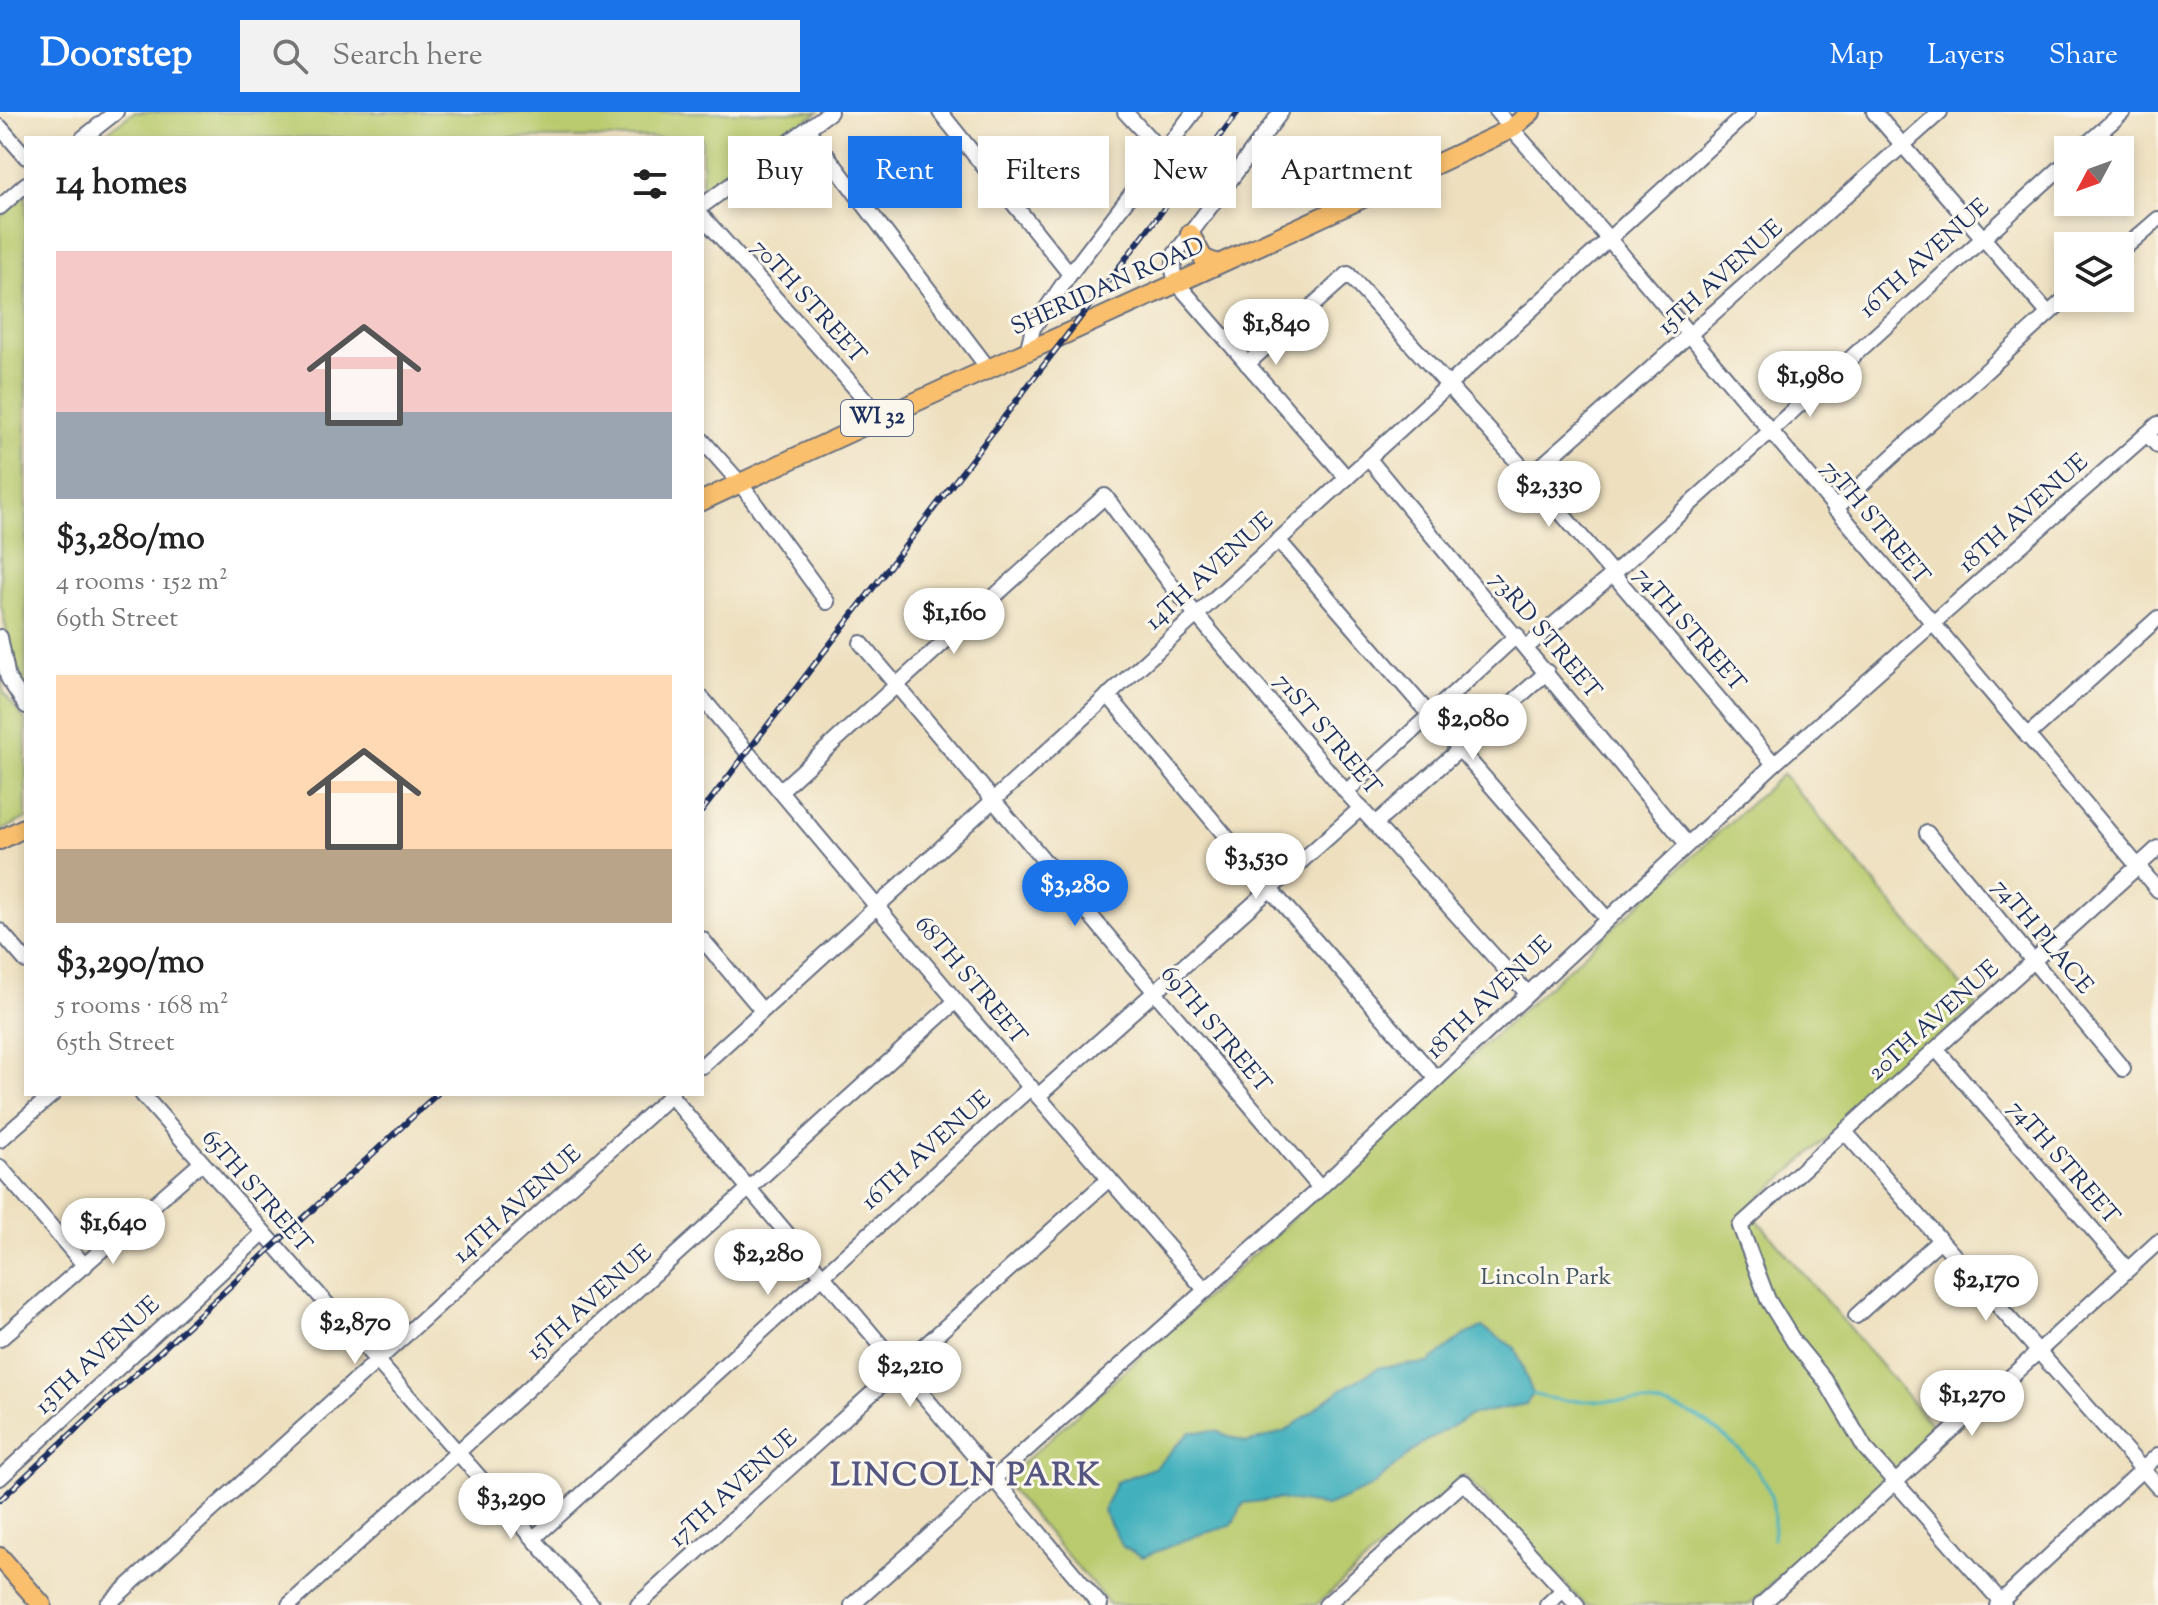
<!DOCTYPE html>
<meta charset="utf-8">
<style>
body{margin:0;font-family:"Sorts Mill Goudy",serif;background:#f2f2f2;color:#222;height:100vh;display:flex;flex-direction:column;font-size:30px;white-space:nowrap}
*{box-sizing:border-box;margin:0}
p{font-size:26px;color:#767676}
.icon{flex:none;width:44px;height:44px;fill:none;stroke:currentColor;stroke-width:2;stroke-linecap:round;stroke-linejoin:round}
.map{position:relative;flex:1;overflow:hidden}
.panel{position:absolute;left:24px;top:24px;width:680px;height:960px;display:flex;flex-direction:column;background:#fff;border-radius:0px;box-shadow:0 4px 12px #0003}
.panel>*{flex:none}
.guide{position:absolute;left:728px;top:24px;width:760px;height:72px;display:flex;gap:16px}
.needle{width:52px;rotate:229deg}
.buttons{position:absolute;left:2054px;top:24px;display:grid;gap:16px}
.buttons a{display:grid;place-items:center;width:80px;height:80px;border-radius:0px;background:#fff;box-shadow:0 4px 12px #0003;font-size:40px}
.price{position:absolute;translate:-50% -68px;padding:0 18px;border-radius:28px;background:#fff;color:#222;font-size:26px;line-height:52px;filter:drop-shadow(0 2px 4px #0008)}
.price::after{content:'';position:absolute;left:50%;top:48px;width:24px;height:18px;margin-left:-12px;background:inherit;clip-path:polygon(0 0,100% 0,50% 100%)}
.price.active{background:#1a73e8;color:#fff}
ul{padding:0;list-style:none}
li{display:grid;align-content:center;gap:16px;height:424px;padding:0 32px}
li span{display:grid;place-items:center;height:248px;border-radius:0px;color:#555}
li>.icon{margin-inline-start:auto}
span .icon{width:144px;height:144px;fill:#fffc;stroke-width:1}
li b{font-size:34px}
h2{display:flex;justify-content:space-between;align-items:center;height:96px;padding:0 32px;font-size:34px}
.chip{padding:0 28px;border-radius:0px;background:#fff;box-shadow:0 4px 12px #0003;font-size:28px;line-height:72px}
.chip.active{background:#1a73e8;color:#fff}
header{display:flex;align-items:center;gap:48px;box-sizing:border-box;height:112px;padding:0 40px;background:#1a73e8;color:#fff}
header strong{font-size:38px}
nav{display:flex;gap:44px;margin-inline-start:auto;font-size:28px}
.search{width:560px;height:72px;background:#f2f2f2;display:flex;align-items:center;gap:20px;box-sizing:border-box;padding:0 28px;border-radius:0px;color:#767676;font-size:30px}
.map>svg:first-child{display:block}
.green{fill:#b9cb6e;stroke:#6a7d66;stroke-width:2}
.water{fill:#42b1bd;stroke:#2e708e;stroke-width:2}
.lines{fill:none;stroke-linecap:round;stroke-linejoin:round}
.stream{stroke:#42b1bd;stroke-width:3}
.minor-casing{stroke:#656d80;stroke-width:18}
.major-casing{stroke:#656d80;stroke-width:22}
.minor{stroke:#fff;stroke-width:14}
.major{stroke:#f9bf6d;stroke-width:18}
.rail-casing{stroke:#1b2f5e;stroke-width:6}
.rail{stroke:#fbf7ec;stroke-width:3;stroke-dasharray:9;stroke-linecap:butt}
.labels{text-anchor:middle;dominant-baseline:central;stroke-width:6;stroke-linejoin:round;paint-order:stroke}
.shield{fill:#fbf7ec;stroke:#5e6b89;stroke-width:2}
.shield-label{font-size:22px;font-weight:bold;fill:#1b2f5e}
.street-label{font-size:24px;fill:#1b2f5e;stroke:#fbf7ec}
.park-label{font-size:24px;fill:#425662;stroke:#fbf7ec}
.district-label{font-size:32px;font-weight:bold;letter-spacing:2px;fill:#545681;stroke:#fbf7ec}
</style>
<header>
<strong>Doorstep</strong>
<div class="search"><svg class="icon" aria-label="search" viewBox="0 0 24 24"><circle cx="10" cy="10" r="6"/><path d="M15 15l6 6"/></svg>Search here</div>
<nav><a>Map</a><a>Layers</a><a>Share</a></nav>
</header>
<div class="map">
<svg width="2158" height="1493" viewBox="0 0 2158 1493">
<rect width="100%" height="100%" fill="#fbf7ec"/>
<filter id="ink" filterUnits="userSpaceOnUse"><feTurbulence type="fractalNoise" baseFrequency=".0125" numOctaves="2"/><feDisplacementMap in="SourceGraphic" scale="16" xChannelSelector="R" yChannelSelector="G"/><feConvolveMatrix kernelMatrix="1 2 1 2 8 2 1 2 1" color-interpolation-filters="sRGB"/></filter>
<filter id="wash" filterUnits="userSpaceOnUse"><feTurbulence type="fractalNoise" baseFrequency=".006" numOctaves="4" result="noise"/><feDisplacementMap in="SourceGraphic" scale="32" xChannelSelector="R" yChannelSelector="G"/><feGaussianBlur stdDeviation="1.8" result="paint"/><feColorMatrix in="noise" values="0 0 0 0 0 0 0 0 0 0 0 0 0 0 0 0 0 1.4 0 .05"/><feComposite in="paint" operator="in"/></filter>
<g filter="url(#wash)">
<rect width="100%" height="100%" fill="#eee0bf"/>
<!-- green -->
<g class="green">
<polygon points="134,0 818,0 702,84 702,26 98,26"/>
<polygon points="26,82 26,579 17,566 0,489 0,105"/>
<polygon points="0,561 4,581 26,609 26,706 0,720"/>
<polygon points="1783,662 1977,893 1748,1097 1936,1318 1749,1493 1585,1493 1464,1363 1316,1493 1110,1493 1003,1369"/>
</g>
<!-- water -->
<polygon class="water" points="1482,1215 1515,1236 1533,1282 1526,1292 1471,1303 1421,1332 1371,1375 1327,1394 1279,1387 1244,1391 1231,1414 1198,1423 1143,1445 1123,1435 1103,1399 1116,1370 1156,1355 1190,1320 1216,1319 1247,1331 1286,1319 1340,1278 1380,1255 1428,1251 1463,1224"/>
<g class="lines">
<!-- stream -->
<path class="stream" d="M1533 1282C1556 1290 1584 1289 1607 1289 1669 1288 1702 1299 1745 1344 1771 1371 1777 1390 1773 1427"/>
</g>
</g>
<g filter="url(#ink)">
<g class="lines">
<defs>
<g id="minor">
<polyline points="940,0 1070,162"/>
<polyline points="1125,0 1163,41"/>
<polyline points="1281,0 1175,142 1173,158 1176,170 1347,366"/>
<polyline points="1497,0 1608,126 2158,778"/>
<polyline points="1874,0 2048,201"/>
<polyline points="0,15 26,45"/>
<polyline points="807,17 988,256"/>
<polyline points="83,26 116,0"/>
<polyline points="2080,38 2123,0"/>
<polyline points="702,94 830,0"/>
<polyline points="0,95 26,72"/>
<polyline points="702,104 880,304"/>
<polyline points="2120,140 2158,107"/>
<polyline points="1028,236 1033,216 1070,162 1194,0"/>
<polyline points="1247,252 1348,162 1530,364 1774,652"/>
<polyline points="2147,322 2158,334"/>
<polyline points="702,328 740,371 827,490"/>
<polyline points="1368,346 1687,732"/>
<polyline points="1530,364 1940,0"/>
<polyline points="1835,397 2068,184"/>
<polyline points="1278,428 1606,806"/>
<polyline points="0,525 8,566 26,594"/>
<polyline points="861,531 1320,1076"/>
<polyline points="1527,535 1612,463 2068,49"/>
<polyline points="1108,583 1269,776 1437,967"/>
<polyline points="702,586 956,889 1206,1179"/>
<polyline points="2027,624 2158,506"/>
<polyline points="780,679 1105,384 1173,475 1346,680 1527,881"/>
<polyline points="1346,680 1517,523"/>
<polyline points="1375,712 1547,560"/>
<polyline points="1927,721 2123,957"/>
<polyline points="0,819 26,849"/>
<polyline points="702,827 761,897"/>
<polyline points="1936,937 2127,1157"/>
<polyline points="702,954 1748,0"/>
<polyline points="142,982 592,1493"/>
<polyline points="671,984 1100,1493"/>
<polyline points="1038,984 1361,696"/>
<polyline points="1845,1020 2158,1375"/>
<polyline points="0,1028 53,982"/>
<polyline points="0,1055 85,1154"/>
<polyline points="1856,1204 1939,1129"/>
<polyline points="0,1227 201,1051"/>
<polyline points="0,1366 262,1122"/>
<polyline points="534,1426 1031,975"/>
<polyline points="107,1493 672,982"/>
<polyline points="289,1493 956,889"/>
<polyline points="638,1493 1109,1067"/>
<polyline points="852,1493 1320,1076 1774,652 2158,312"/>
<polyline points="1326,1493 1464,1370 1577,1493"/>
<polyline points="1547,1493 1563,1478"/>
<polyline points="1761,1493 2158,1130"/>
<polyline points="1997,1493 2158,1343"/>
<polyline points="2004,1493 1865,1336 1825,1268 1794,1230 1768,1188 1740,1114 2158,736"/>
</g>
<g id="major">
<polyline points="1190,122 1203,146 1217,152"/>
<path d="M702 389C971 262 1243 144 1511 17L1531 0"/>
<polyline points="0,728 26,715"/>
<polyline points="0,1445 42,1493"/>
</g>
</defs>
<!-- minor casing -->
<use href="#minor" class="minor-casing"/>
<!-- major casing -->
<use href="#major" class="major-casing"/>
<!-- minor -->
<use href="#minor" class="minor"/>
<!-- major -->
<use href="#major" class="major"/>
<defs>
<g id="rail">
<polyline points="702,699 1238,0"/>
<polyline points="0,1388 437,982"/>
</g>
</defs>
<!-- rail casing -->
<use href="#rail" class="rail-casing"/>
<!-- rail -->
<use href="#rail" class="rail"/>
</g>
</g>
<g class="labels">
<!-- shield labels -->
<rect class="shield" x="841" y="288" width="72" height="36" rx="6"/>
<g class="shield-label">
<text x="877" y="306">WI 32</text>
</g>
<!-- street labels -->
<g class="street-label">
<text transform="translate(1925 147) rotate(-42)">16TH AVENUE</text>
<text transform="translate(1721 166) rotate(-42)">15TH AVENUE</text>
<text transform="translate(1108 175) rotate(-24)">SHERIDAN ROAD</text>
<text transform="translate(808 190) rotate(48)">70TH STREET</text>
<text transform="translate(2024 402) rotate(-42)">18TH AVENUE</text>
<text transform="translate(1875 411) rotate(50)">75TH STREET</text>
<text transform="translate(1210 460) rotate(-42)">14TH AVENUE</text>
<text transform="translate(1689 518) rotate(49)">74TH STREET</text>
<text transform="translate(1545 524) rotate(50)">73RD STREET</text>
<text transform="translate(1327 623) rotate(50)">71ST STREET</text>
<text transform="translate(2042 825) rotate(50)">74TH PLACE</text>
<text transform="translate(970 869) rotate(50)">68TH STREET</text>
<text transform="translate(1490 886) rotate(-44)">18TH AVENUE</text>
<text transform="translate(1934 909) rotate(-42)">20TH AVENUE</text>
<text transform="translate(1215 918) rotate(50)">69TH STREET</text>
<text transform="translate(927 1039) rotate(-42)">16TH AVENUE</text>
<text transform="translate(2063 1051) rotate(49)">74TH STREET</text>
<text transform="translate(256 1080) rotate(49)">65TH STREET</text>
<text transform="translate(518 1093) rotate(-42)">14TH AVENUE</text>
<text transform="translate(590 1191) rotate(-42)">15TH AVENUE</text>
<text transform="translate(98 1244) rotate(-43)">13TH AVENUE</text>
<text transform="translate(734 1377) rotate(-42)">17TH AVENUE</text>
</g>
<!-- park labels -->
<g class="park-label">
<text x="1546" y="1166">Lincoln Park</text>
</g>
<!-- district labels -->
<g class="district-label">
<text x="966" y="1365">LINCOLN PARK</text>
</g>
</g>
</svg>
<div class="buttons">
<a><svg class="needle" viewBox="-14 -14 28 28"><path d="M0-13l5 13h-10z" fill="#e53935"/><path d="M0 13l5-13h-10z" fill="#767676"/></svg></a>
<a><svg class="icon" aria-label="layers" viewBox="0 0 24 24"><path d="M12 4l9 5-9 5-9-5zM3 14l9 5 9-5"/></svg></a>
</div>
<b class="price" style="left:1276px;top:255px">$1,840</b>
<b class="price" style="left:1810px;top:307px">$1,980</b>
<b class="price" style="left:1549px;top:417px">$2,330</b>
<b class="price" style="left:954px;top:544px">$1,160</b>
<b class="price" style="left:1473px;top:650px">$2,080</b>
<b class="price" style="left:1256px;top:789px">$3,530</b>
<b class="price active" style="left:1075px;top:816px">$3,280</b>
<b class="price" style="left:113px;top:1154px">$1,640</b>
<b class="price" style="left:768px;top:1185px">$2,280</b>
<b class="price" style="left:1986px;top:1211px">$2,170</b>
<b class="price" style="left:355px;top:1254px">$2,870</b>
<b class="price" style="left:910px;top:1297px">$2,210</b>
<b class="price" style="left:1972px;top:1326px">$1,270</b>
<b class="price" style="left:511px;top:1429px">$3,290</b>
<div class="guide">
<a class="chip">Buy</a>
<a class="chip active">Rent</a>
<a class="chip">Filters</a>
<a class="chip">New</a>
<a class="chip">Apartment</a>
</div>
<section class="panel">
<h2>14 homes<svg class="icon" aria-label="filters" viewBox="0 0 24 24"><path d="M4 7h16M4 17h16"/><circle cx="9" cy="7" r="2"/><circle cx="15" cy="17" r="2"/></svg></h2>
<ul>
<li><span style="background:linear-gradient(#f6c9c9 65%,#9aa5b1 0)"><svg class="icon" aria-label="home" viewBox="0 0 24 24"><path d="M3 11l9-7 9 7M6 9v11h12V9"/></svg></span><div><b>$3,280/mo</b><p>4 rooms · 152 m²</p><p>69th Street</p></div></li>
<li><span style="background:linear-gradient(#ffd9b3 70%,#b9a48a 0)"><svg class="icon" aria-label="home" viewBox="0 0 24 24"><path d="M3 11l9-7 9 7M6 9v11h12V9"/></svg></span><div><b>$3,290/mo</b><p>5 rooms · 168 m²</p><p>65th Street</p></div></li>
</ul>
</section>
</div>
